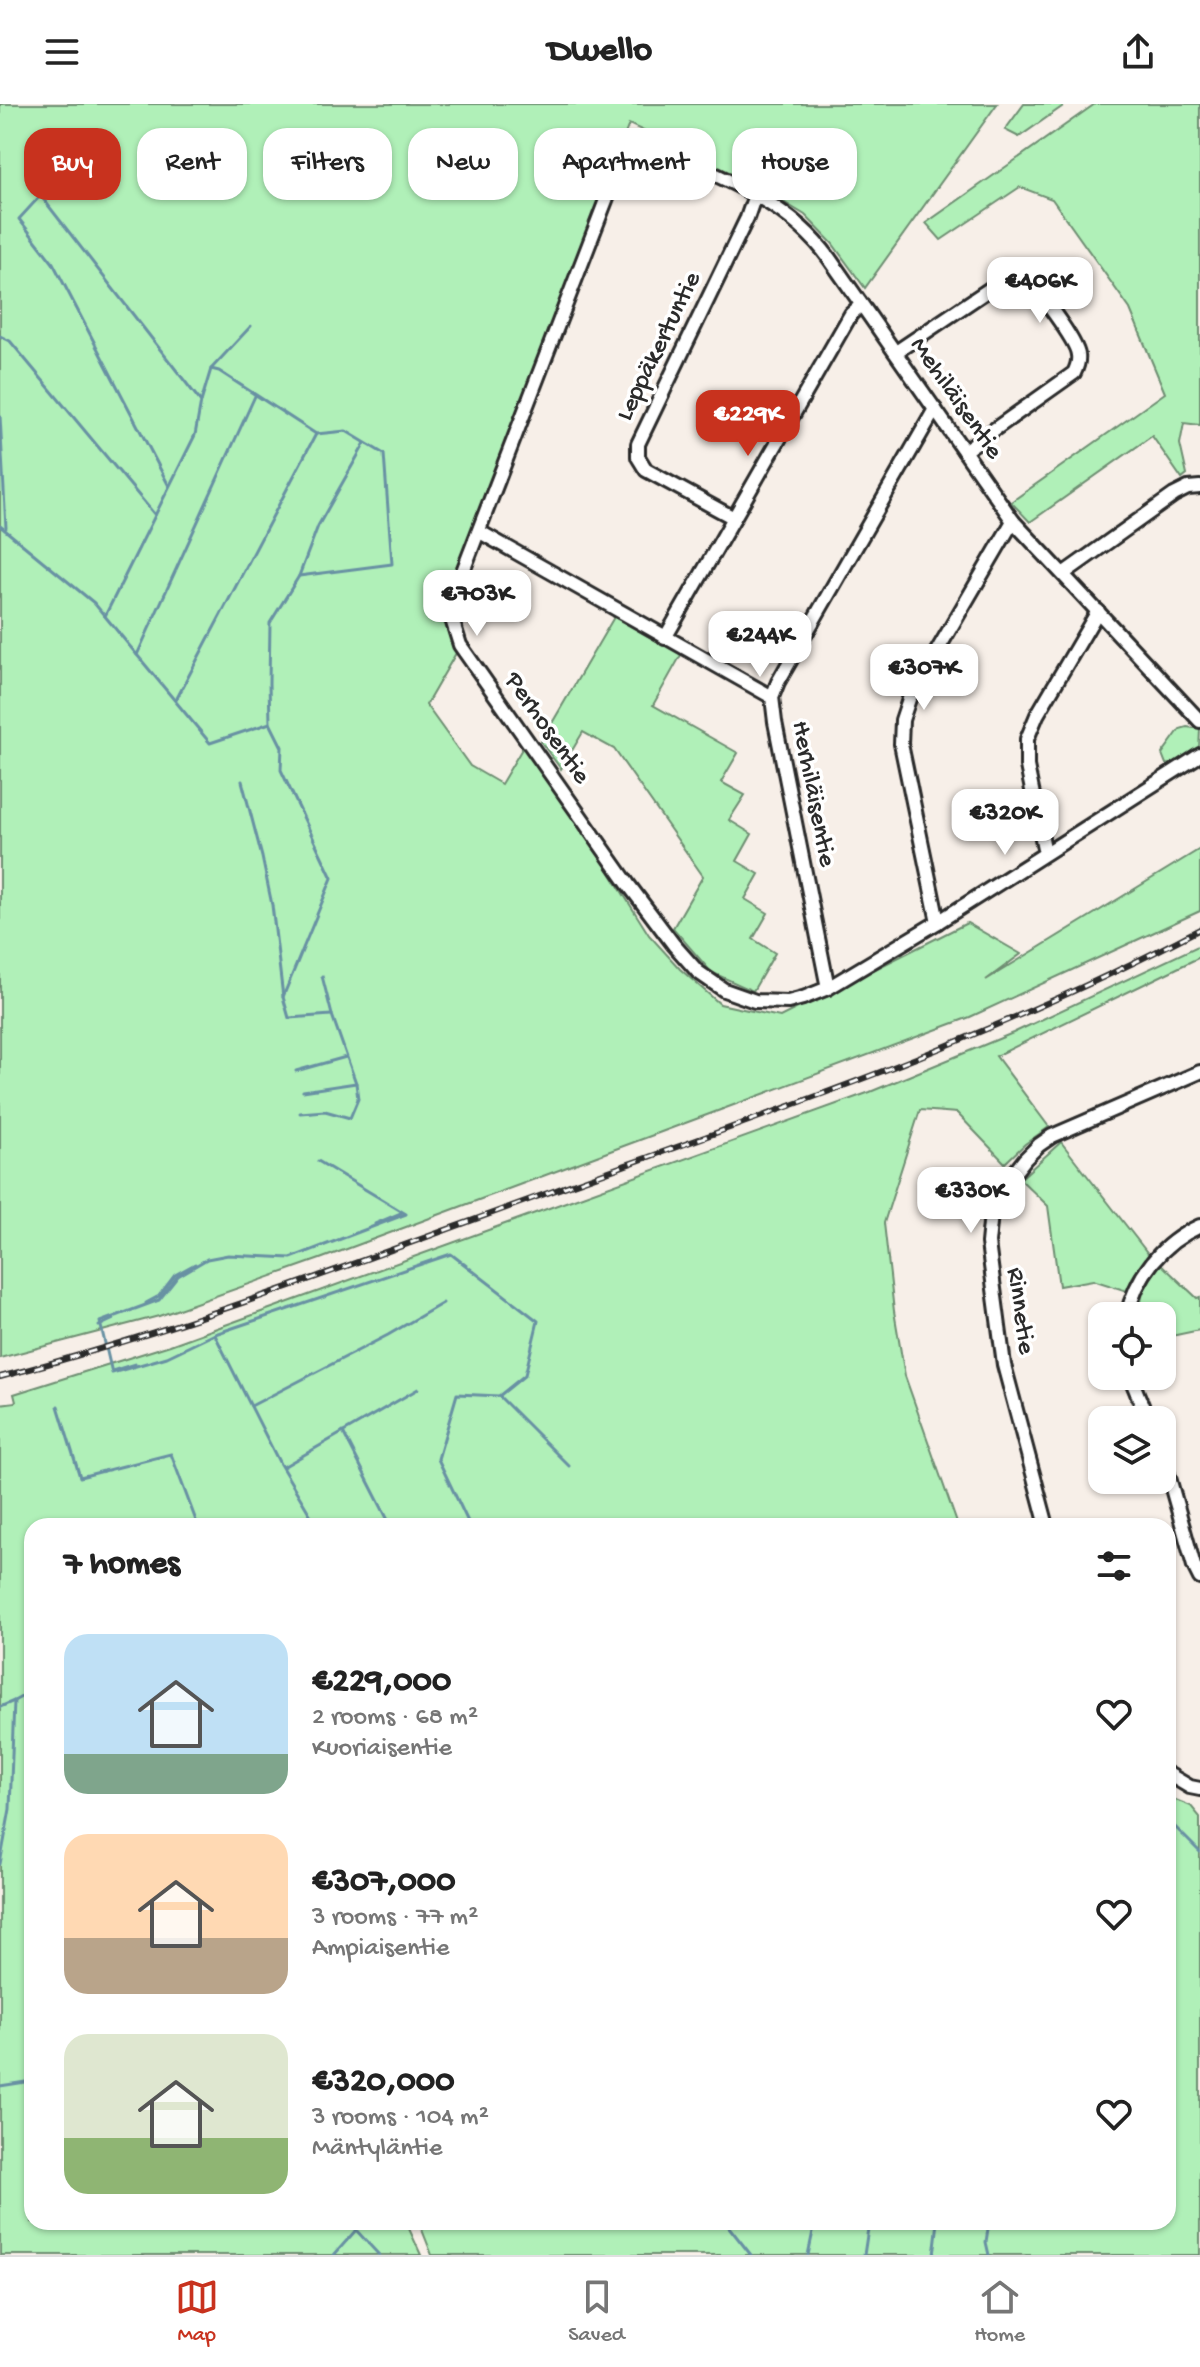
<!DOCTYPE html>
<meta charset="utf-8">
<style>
body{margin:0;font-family:"Gochi Hand",sans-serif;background:#f2f2f2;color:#222;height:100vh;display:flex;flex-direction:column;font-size:30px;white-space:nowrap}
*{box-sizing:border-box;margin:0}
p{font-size:26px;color:#767676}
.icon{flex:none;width:44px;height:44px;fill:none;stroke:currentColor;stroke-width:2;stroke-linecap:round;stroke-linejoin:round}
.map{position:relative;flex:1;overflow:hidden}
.details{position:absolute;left:24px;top:1414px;width:1152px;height:712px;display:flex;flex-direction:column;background:#fff;border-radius:24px;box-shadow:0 2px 6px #0004}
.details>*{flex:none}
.top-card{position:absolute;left:24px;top:24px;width:1152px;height:72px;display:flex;gap:16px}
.controls{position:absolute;left:1088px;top:1198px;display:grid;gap:16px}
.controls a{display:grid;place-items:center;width:88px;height:88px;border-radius:16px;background:#fff;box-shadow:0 2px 6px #0004;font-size:40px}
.price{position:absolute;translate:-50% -68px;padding:0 18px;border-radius:16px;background:#fff;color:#222;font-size:26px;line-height:52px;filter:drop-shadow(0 2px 4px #0008)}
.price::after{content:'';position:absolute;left:50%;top:48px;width:24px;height:18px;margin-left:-12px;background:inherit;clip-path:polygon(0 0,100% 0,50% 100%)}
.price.active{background:#c8321e;color:#fff}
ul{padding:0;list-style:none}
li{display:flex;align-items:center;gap:24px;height:200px;padding:0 40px}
li span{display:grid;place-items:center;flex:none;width:224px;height:160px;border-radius:24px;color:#555}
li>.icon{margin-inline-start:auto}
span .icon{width:96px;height:96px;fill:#fffc;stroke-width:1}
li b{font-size:34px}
h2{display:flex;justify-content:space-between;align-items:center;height:96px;padding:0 40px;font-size:34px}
.pill{padding:0 28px;border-radius:24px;background:#fff;box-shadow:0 2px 6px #0004;font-size:28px;line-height:72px}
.pill.active{background:#c8321e;color:#fff}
header{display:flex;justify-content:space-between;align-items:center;height:104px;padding:0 40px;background:#fff;font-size:36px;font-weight:700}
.tab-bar{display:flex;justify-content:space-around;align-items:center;height:112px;border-top:2px solid #e0e0e0;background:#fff;font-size:22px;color:#767676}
.tab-bar a{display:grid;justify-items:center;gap:4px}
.tab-bar .active{color:#c8321e}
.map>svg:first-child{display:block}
.green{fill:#b0f0b8;stroke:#6e8e72;stroke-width:2}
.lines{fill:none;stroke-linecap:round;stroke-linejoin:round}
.stream{stroke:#6891a3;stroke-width:3}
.minor-casing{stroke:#2b2b2b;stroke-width:18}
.minor{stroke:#fff;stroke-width:12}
.rail-casing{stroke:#2b2b2b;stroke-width:6}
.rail{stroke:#fff;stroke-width:3;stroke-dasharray:9;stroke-linecap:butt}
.labels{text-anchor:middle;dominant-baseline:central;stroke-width:7;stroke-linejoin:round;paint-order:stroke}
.street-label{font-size:26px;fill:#2b2b2b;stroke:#fff}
</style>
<header><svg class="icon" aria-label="menu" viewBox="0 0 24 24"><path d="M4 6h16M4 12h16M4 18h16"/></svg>Dwello<svg class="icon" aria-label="share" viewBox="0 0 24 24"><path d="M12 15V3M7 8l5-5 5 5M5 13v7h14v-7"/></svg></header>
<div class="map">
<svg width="1200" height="2151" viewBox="0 0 1200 2151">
<rect width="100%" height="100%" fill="#f7efe8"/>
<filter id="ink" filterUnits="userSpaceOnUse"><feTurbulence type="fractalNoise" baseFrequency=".0125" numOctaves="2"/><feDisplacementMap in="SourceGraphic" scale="16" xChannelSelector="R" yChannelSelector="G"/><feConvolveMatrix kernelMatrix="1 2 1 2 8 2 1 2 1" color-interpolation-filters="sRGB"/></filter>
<g filter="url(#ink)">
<!-- green -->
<g class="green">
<polygon points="0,0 997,0 865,184 832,139 805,111 752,79 629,20 442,502 456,549 426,601 470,662 501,680 523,643 602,756 649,831 680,865 720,900 780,913 967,819 1021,850 986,876 1200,745 1200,807 970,913 320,1155 159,1212 0,1254"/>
<polygon points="1024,0 1066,0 1019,33 1005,26"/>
<polygon points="1095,0 1200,0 1200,321 1184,319 1180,340 1187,371 1182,375 1152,332 1030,418 1011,398 1165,289 1130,205 1052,95 1020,83 941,136 926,119"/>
<polygon points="614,513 681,551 653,601 738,649 721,678 745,691 729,716 752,730 737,757 759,770 745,795 768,809 753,835 775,849 753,887 711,868 673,824 703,772 614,645 583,628 561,665 541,638"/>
<polygon points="1187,623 1200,625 1199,646 1175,661 1166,660 1162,650 1180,625"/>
<polygon points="1200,841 1200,853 996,952 1049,1023 1025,1040 1005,1059 957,1009 920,1006 884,1119 894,1207 905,1272 958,1422 92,1422 90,1420 89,1422 32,1422 32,2118 406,2118 421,2151 0,2151 0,1300 16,1298 14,1290 170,1241 870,988 1013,929"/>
<polygon points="1061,1038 1149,1151 1132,1174 1127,1187 1093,1176 1059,1182 1048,1102 1020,1075"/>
<polygon points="1160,1159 1197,1194 1200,1193 1200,1226 1162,1234 1162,1212 1138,1212 1143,1188"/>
<polygon points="1168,1693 1191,1702 1200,1713 1200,2151 432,2151 419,2118 1168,2118"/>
</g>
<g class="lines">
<!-- stream -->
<g class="stream">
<polyline points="27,74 201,298"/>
<polyline points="41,91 19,115 53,159 169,382"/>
<polyline points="0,232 10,237 155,411"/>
<polyline points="211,265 219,267 316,330 346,327 384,350 392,460 299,472"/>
<polyline points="0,312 6,424"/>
<polyline points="0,422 94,499 210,639 270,619"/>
<polyline points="105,512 195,331 201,298 211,265 251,222"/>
<polyline points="137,551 255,292"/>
<polyline points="176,596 316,330"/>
<polyline points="242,677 262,753 272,801 283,893 289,914 332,911"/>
<polyline points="283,893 332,774 281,666 282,643 270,619 269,579 270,519 299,472 318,422 365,339"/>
<polyline points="296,967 346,953"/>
<polyline points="303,987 356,979"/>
<polyline points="300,1009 325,1007 350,1014 358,995 356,979 332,911 322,872"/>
<polyline points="318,1057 406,1110 291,1154 228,1151 207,1155 178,1172 159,1196 100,1218 112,1269 167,1253 215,1230 451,1150 538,1217 525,1271 499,1292"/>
<polyline points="375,1120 401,1109"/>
<polyline points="146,1199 159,1192 175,1171 195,1160"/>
<polyline points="99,1222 114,1215"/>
<polyline points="215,1231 280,1360 317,1422"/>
<polyline points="112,1267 135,1260"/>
<polyline points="58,1302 80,1373 171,1350 198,1422"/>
<polyline points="251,1302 388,1231 443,1199"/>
<polyline points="343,1328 391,1422"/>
<polyline points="283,1363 418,1285"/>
<polyline points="470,1422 438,1355 457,1290 499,1292 569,1362"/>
<polyline points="0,1603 14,1597 32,1587"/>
<polyline points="1168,1713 1174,1722 1200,1748"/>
<polyline points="0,1760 10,1705 14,1597"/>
<polyline points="0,1982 32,1977"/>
<polyline points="354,2118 356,2126 379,2151"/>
<polyline points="725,2118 751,2151"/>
<polyline points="334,2151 356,2126"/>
<polyline points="808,2151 815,2118"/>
<polyline points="864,2151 869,2118"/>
<polyline points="934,2151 938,2118"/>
<polyline points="989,2151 986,2138 989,2118"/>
</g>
<defs>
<g id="minor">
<path d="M896 248 1012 170 1024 171C1036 184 1077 237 1078 251 1079 257 1077 263 1074 269L964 347"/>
<polyline points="734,414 646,366 638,353 638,340 747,114 755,91"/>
<polyline points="480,428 772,593"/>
<polyline points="1063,470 1174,391 1188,384 1200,383"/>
<polyline points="665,534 851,210 861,201"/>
<path d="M1200 617 1013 417 829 154C786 94 710 69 645 39L635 41 623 52 455 488 451 512 460 541 628 780 674 841 698 868 724 886 755 897 788 898 803 894 828 884 938 818 1200 651"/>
<polyline points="1045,749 1027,662 1027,635 1037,611 1098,507"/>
<polyline points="938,818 901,640 902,616 909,595 1013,417"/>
<polyline points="828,884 775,618 772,593 778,578 935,305"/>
<path d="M1127 1212C1136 1171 1162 1139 1200 1122"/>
<polyline points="1130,1272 1148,1316"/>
<polyline points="1162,1349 1194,1462 1200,1474"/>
<polyline points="1047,1422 1004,1261 988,1139 991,1109 1004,1082 1025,1055 1039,1041 1052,1032 1200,968"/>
<polyline points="1168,1670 1190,1683 1200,1685"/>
</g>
</defs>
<!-- minor casing -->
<use href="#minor" class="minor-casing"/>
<!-- minor -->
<use href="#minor" class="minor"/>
<defs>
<path id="rail" d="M0 1273C189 1224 372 1152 556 1086 774 1008 994 934 1200 825"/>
</defs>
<!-- rail casing -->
<use href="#rail" class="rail-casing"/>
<!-- rail -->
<use href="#rail" class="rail"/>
</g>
</g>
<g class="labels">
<!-- street labels -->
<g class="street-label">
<text transform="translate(660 243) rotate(-64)">Leppäkertuntie</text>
<text transform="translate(955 295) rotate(55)">Mehiläisentie</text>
<text transform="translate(546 625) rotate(55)">Perhosentie</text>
<text transform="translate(812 690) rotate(79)">Herhiläisentie</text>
<text transform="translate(1019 1207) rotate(82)">Rinnetie</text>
</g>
</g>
</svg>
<div class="controls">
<a><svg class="icon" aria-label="locate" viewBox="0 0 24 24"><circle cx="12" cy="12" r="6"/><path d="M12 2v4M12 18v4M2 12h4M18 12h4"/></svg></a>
<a><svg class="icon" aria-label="layers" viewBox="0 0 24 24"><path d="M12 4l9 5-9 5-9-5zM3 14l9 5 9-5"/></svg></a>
</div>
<b class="price" style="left:1040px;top:221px">€406K</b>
<b class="price active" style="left:748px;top:354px">€229K</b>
<b class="price" style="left:477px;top:534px">€703K</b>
<b class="price" style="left:760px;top:575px">€244K</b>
<b class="price" style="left:924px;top:608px">€307K</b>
<b class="price" style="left:1005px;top:753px">€320K</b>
<b class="price" style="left:971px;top:1131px">€330K</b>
<div class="top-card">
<a class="pill active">Buy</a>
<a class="pill">Rent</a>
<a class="pill">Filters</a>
<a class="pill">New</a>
<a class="pill">Apartment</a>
<a class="pill">House</a>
</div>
<section class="details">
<h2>7 homes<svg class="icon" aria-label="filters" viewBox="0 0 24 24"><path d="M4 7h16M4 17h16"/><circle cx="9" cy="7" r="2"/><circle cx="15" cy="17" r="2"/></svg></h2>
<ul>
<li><span style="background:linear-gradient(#bfe0f5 75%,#7fa58c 0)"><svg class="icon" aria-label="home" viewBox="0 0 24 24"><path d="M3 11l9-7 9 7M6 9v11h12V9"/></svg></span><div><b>€229,000</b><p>2 rooms · 68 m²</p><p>Kuoriaisentie</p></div><svg class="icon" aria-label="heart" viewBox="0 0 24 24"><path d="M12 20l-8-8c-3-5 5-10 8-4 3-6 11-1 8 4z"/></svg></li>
<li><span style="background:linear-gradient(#ffd9b3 65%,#b9a48a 0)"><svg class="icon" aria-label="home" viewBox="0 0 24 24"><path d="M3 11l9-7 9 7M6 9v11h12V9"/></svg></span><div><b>€307,000</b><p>3 rooms · 77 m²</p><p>Ampiaisentie</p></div><svg class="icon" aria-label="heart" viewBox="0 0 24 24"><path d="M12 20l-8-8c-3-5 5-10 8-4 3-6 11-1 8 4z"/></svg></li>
<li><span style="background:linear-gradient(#dfe7d0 65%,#8fb573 0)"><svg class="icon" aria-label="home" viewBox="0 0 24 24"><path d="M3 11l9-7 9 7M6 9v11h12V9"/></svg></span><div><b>€320,000</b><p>3 rooms · 104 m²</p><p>Mäntyläntie</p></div><svg class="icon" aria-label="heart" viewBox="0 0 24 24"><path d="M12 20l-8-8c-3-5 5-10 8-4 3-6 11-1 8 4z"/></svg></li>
</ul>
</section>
</div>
<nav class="tab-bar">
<a class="active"><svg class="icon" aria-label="map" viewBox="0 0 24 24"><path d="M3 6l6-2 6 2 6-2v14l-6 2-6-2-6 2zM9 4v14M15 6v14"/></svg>Map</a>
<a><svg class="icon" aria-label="saved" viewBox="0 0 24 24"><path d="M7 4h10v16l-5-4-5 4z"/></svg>Saved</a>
<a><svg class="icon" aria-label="home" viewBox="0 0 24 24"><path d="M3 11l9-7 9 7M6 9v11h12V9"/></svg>Home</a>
</nav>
